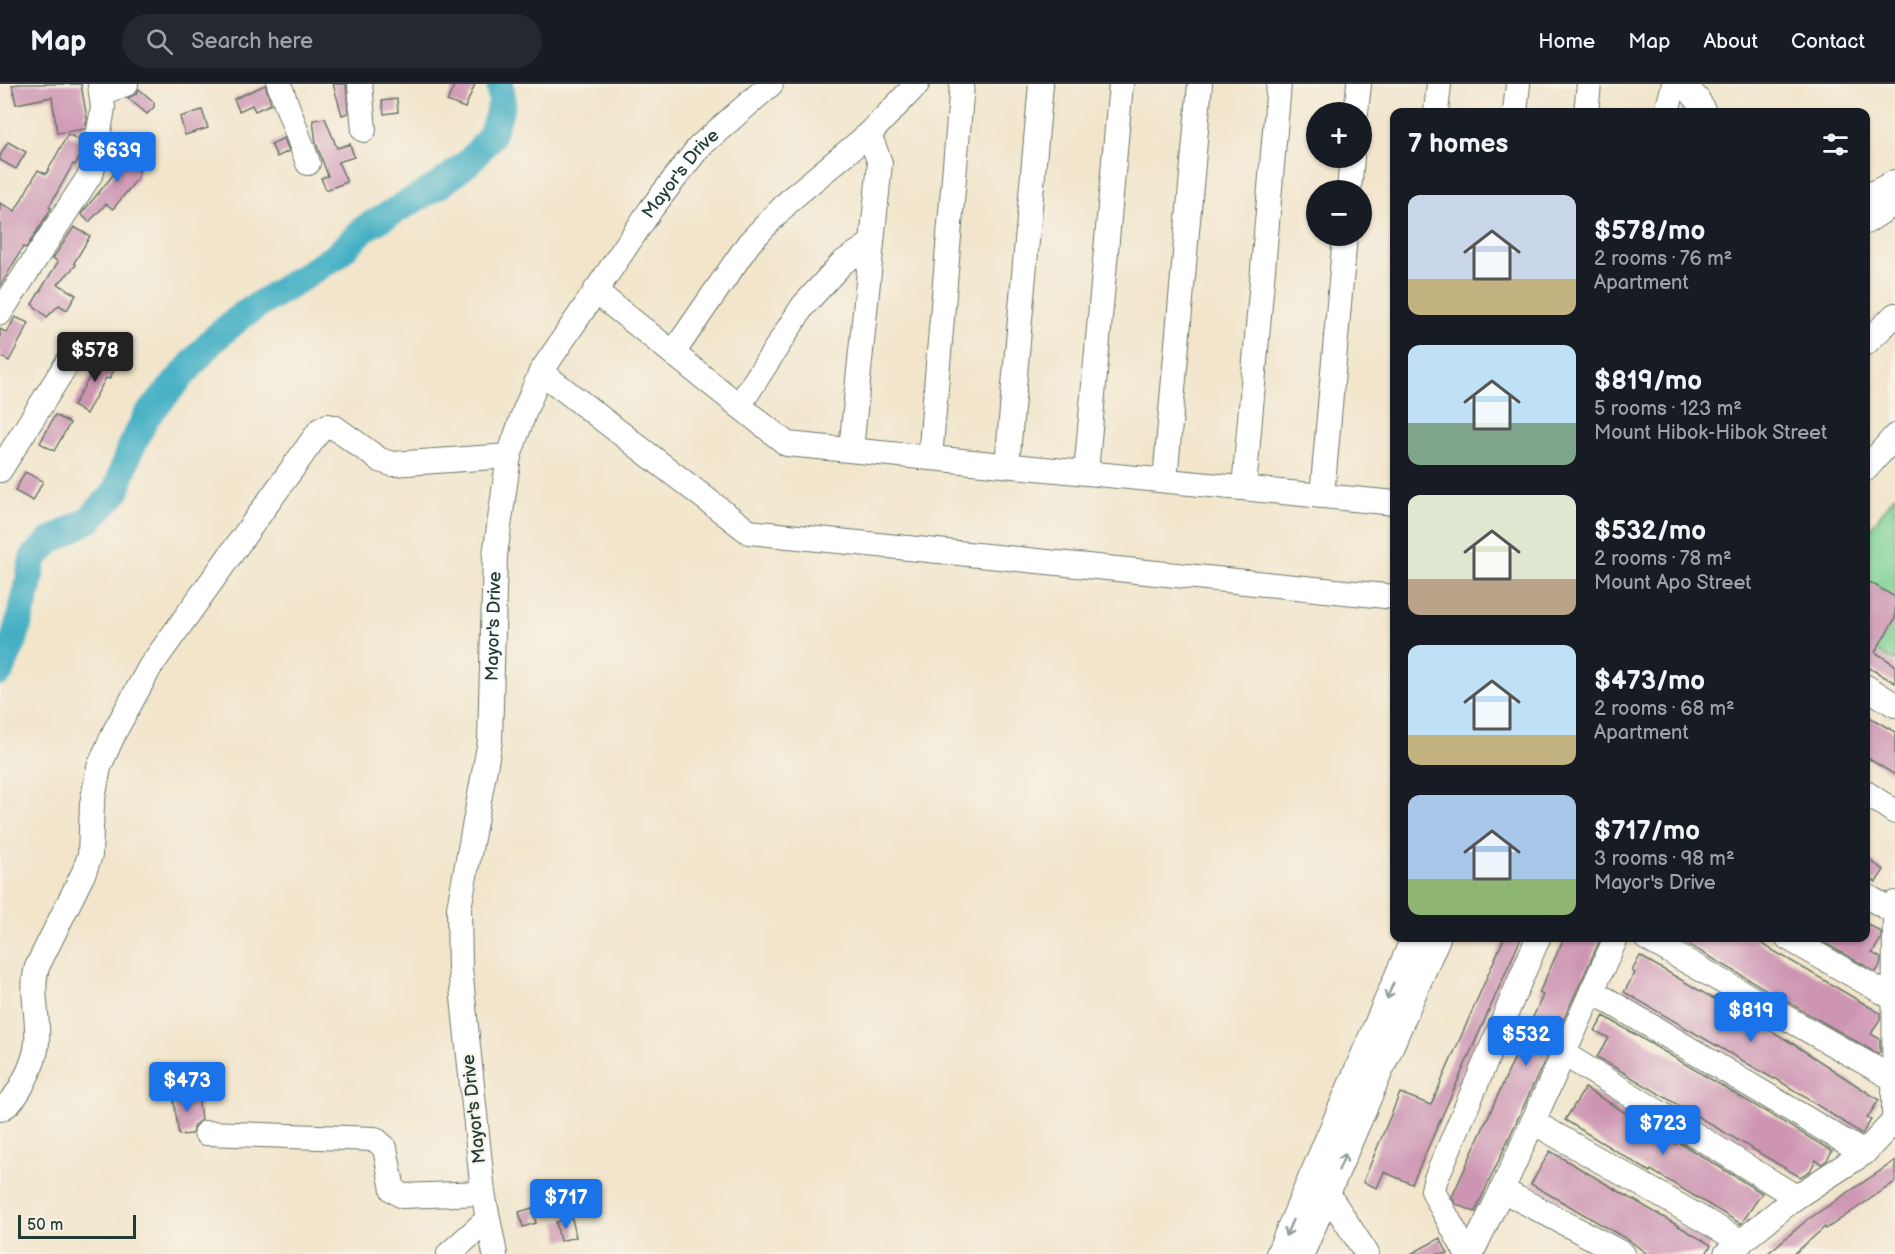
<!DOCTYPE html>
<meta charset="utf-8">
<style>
body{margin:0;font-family:"Balsamiq Sans",sans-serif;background:#242831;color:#f1f3f6;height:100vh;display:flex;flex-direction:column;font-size:22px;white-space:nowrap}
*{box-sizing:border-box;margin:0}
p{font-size:20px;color:#9ea1a6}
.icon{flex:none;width:33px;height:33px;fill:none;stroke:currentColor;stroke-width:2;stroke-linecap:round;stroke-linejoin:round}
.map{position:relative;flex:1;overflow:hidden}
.drawer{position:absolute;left:1390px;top:24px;width:480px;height:834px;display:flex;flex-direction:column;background:#171b24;border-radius:12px;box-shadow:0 2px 4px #0004}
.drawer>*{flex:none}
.tools{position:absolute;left:1306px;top:18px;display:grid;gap:12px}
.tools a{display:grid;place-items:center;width:66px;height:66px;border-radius:50%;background:#171b24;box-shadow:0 2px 4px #0004;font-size:30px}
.scale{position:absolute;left:18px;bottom:15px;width:118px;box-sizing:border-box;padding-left:6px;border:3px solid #1f3d34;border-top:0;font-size:16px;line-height:21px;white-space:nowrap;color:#1f3d34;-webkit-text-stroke:4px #f7f3e8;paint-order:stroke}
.price{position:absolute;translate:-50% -51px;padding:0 14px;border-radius:6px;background:#1a73e8;color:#fff;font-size:20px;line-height:39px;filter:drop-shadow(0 2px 3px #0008)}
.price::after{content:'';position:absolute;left:50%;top:36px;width:18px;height:14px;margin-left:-9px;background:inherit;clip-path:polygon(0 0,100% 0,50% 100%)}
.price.active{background:#222;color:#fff}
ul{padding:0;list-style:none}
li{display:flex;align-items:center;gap:18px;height:150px;padding:0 18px}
li span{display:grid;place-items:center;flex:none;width:168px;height:120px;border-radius:12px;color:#555}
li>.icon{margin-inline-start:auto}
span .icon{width:72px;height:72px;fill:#fffc;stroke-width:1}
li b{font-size:26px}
h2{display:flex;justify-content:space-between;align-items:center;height:72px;padding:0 18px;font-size:26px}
header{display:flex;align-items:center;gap:36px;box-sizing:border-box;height:84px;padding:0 30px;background:#171b24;border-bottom:2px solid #363941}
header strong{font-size:28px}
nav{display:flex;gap:33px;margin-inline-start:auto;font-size:21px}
.search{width:420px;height:54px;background:#242831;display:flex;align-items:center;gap:15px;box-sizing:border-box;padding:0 21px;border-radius:33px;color:#9ea1a6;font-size:22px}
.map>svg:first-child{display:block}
.green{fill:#7cd092;stroke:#4e8663;stroke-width:1.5}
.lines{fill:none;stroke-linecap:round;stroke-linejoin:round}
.river{stroke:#45b0c4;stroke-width:28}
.building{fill:#cd95b2}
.minor-casing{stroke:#697869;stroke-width:26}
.minor{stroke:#fff;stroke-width:24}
.oneway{stroke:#8f9e9a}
.labels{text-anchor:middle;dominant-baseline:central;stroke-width:4.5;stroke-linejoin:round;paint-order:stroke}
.street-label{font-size:18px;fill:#1f3d34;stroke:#f7f3e8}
</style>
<header>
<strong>Map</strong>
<div class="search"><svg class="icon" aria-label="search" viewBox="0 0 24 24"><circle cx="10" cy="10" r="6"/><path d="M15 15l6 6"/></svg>Search here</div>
<nav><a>Home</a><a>Map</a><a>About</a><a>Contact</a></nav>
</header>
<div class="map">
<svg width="1895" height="1170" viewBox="0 0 1895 1170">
<rect width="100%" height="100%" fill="#f7f3e8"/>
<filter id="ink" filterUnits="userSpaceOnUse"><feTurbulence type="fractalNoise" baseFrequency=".0167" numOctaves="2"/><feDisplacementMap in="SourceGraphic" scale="12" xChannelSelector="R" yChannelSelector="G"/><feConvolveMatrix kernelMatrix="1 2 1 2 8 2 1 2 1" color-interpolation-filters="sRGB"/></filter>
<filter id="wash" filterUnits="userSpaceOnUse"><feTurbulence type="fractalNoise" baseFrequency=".008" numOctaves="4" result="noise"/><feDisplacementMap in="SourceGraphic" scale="24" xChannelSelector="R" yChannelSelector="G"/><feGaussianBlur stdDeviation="1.35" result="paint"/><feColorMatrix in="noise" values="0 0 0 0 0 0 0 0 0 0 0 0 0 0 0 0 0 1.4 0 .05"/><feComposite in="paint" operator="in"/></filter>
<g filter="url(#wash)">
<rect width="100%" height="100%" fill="#f2e5cb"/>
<!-- green -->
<polygon class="green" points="1895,411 1895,578 1866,561 1866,450"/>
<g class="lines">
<!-- river -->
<polyline class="river" points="0,588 14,556 28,503 33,474 50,457 90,435 116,408 128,370 146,333 213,256 241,232 336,172 365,144 441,100 470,77 491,52 502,20 500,0"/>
</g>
<g id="blocks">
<!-- building -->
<g class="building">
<polygon points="19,0 81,0 87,35 85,45 57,49 52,13 16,20 12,1"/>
<polygon points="333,0 346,0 348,29 342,31"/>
<polygon points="455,0 475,0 465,24 447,17"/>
<polygon points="265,1 271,20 255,27 252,21 239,27 234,15"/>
<polygon points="139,5 154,18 154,23 147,30 128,14 136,10"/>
<polygon points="397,15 398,28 384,30 382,17"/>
<polygon points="202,26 208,44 185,51 180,33"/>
<polygon points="325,34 337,64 350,60 354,73 338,78 347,98 326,106 321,94 328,92 316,59 313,36"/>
<polygon points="68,50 83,58 80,72 75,81 73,80 49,123 51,124 46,133 26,164 23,163 0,203 0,119 15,127 38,86 46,90"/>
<polygon points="284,54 289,67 277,73 271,60"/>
<polygon points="8,58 26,68 16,85 0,76 0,72"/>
<polygon points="126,59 143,62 138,94 113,125 106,120 89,138 81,130 123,79"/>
<polygon points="74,143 90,152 74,179 76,181 58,200 76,211 67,226 59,221 47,233 32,220 58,178 53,174"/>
<polygon points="15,233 29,239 9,277 0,272 0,245 7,249"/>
<polygon points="99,271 117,281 109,295 106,294 86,330 73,322 93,287 91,286"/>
<polygon points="55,331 70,339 54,367 40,359"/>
<polygon points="25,388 43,397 33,417 15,407"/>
<polygon points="1866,496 1895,513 1895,535 1875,568 1895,581 1895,599 1866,582"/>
<polygon points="1866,631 1895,648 1895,691 1866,673"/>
<polygon points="1866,774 1884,786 1876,798 1866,792"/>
<polygon points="1866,839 1881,848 1881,855 1872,869 1881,874 1880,881 1876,888 1816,854 1866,854"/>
<polygon points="1504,854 1521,854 1412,1100 1384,1088 1377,1104 1363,1098 1400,1009 1431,1021"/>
<polygon points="1564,854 1601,854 1475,1128 1456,1120 1452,1113 1543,911 1539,909"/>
<polygon points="1677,854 1752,854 1880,929 1880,935 1871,950 1880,955 1880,967 1878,970"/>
<polygon points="1640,872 1714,915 1715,913 1795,961 1879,1016 1867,1034 1871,1036 1862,1050 1775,994 1774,995 1624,908 1635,889 1632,887"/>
<polygon points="1604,932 1832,1067 1827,1076 1821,1080 1816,1076 1810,1087 1800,1093 1597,973 1609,954 1595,947"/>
<polygon points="1585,1004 1676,1060 1677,1057 1762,1109 1741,1140 1651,1086 1650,1088 1565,1036"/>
<polygon points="198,1010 201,1036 194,1041 192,1050 179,1051 173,1012"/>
<polygon points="1550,1067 1711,1161 1706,1170 1647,1170 1630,1157 1531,1100"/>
<polygon points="1895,1077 1895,1098 1826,1145 1825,1143 1794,1170 1767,1170 1807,1136"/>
<polygon points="532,1124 536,1139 523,1143 519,1128"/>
<polygon points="572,1134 576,1153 560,1157 556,1138"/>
<polygon points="1440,1154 1448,1170 1411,1170"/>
</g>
</g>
</g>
<g filter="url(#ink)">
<use href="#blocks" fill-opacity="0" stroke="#697869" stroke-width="1.5"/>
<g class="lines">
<defs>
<g id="minor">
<polyline points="279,0 308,79"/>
<polyline points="360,0 364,46"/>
<polyline points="1684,0 1698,16 1704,28"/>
<polyline points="101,9 126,0"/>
<polyline points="1356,28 1359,0"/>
<polyline points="1436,28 1439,0"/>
<polyline points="1515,28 1518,0"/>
<polyline points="1586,28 1589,0"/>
<polyline points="1667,28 1674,0"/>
<polyline points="1349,106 1352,74"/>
<polyline points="1866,113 1895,98"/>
<polyline points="1866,138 1895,119"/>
<polyline points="595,207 787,360 1395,419"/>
<polyline points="0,229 92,88 103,24 100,0"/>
<polyline points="1866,259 1895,231"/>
<polyline points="673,269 749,159 792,114 869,50 917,0"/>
<polyline points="541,288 749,448 1395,513"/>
<polyline points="739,322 803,222 842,179 872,159"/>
<polyline points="851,366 880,79 869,50"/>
<polyline points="930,374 962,0"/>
<polyline points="1007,381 1041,0"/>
<polyline points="1866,385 1895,352"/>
<polyline points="0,386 71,273"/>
<polyline points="1086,389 1121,0"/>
<polyline points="1165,396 1200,0"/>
<polyline points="1244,404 1279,0"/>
<polyline points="1322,412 1345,152"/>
<polyline points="1866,603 1895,621"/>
<polyline points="1866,709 1895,728"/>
<polyline points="1866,812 1895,828"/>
<polyline points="1646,854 1894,995"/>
<polyline points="1788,854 1895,915"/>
<polyline points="1592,907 1864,1069"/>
<polyline points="1564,970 1796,1113"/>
<path d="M0 1025C11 1020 19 1008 24 997 31 984 36 972 37 958 39 933 30 907 37 883L84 788 90 771 92 720 99 683 115 647 150 583 320 346 328 342 334 343 380 376 392 380 509 372"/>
<polyline points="1533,1038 1742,1158"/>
<polyline points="206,1049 375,1055 385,1064 393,1106 402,1112 483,1109"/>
<polyline points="1316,1104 1328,1110 1367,1170"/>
<polyline points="1502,1106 1623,1170"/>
<polyline points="449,1170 488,1135"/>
<path id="s1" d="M495 1170 483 1109 460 884 459 824 490 657 495 471 509 372 525 326 541 288 651 125 699 63 771 0"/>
<polyline points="1278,1170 1413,854"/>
<polyline points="1302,1170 1438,854"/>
<polyline points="1467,1170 1436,1113 1433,1106 1435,1097 1538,854"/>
<polyline points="1471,1170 1502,1106 1616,854"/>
<polyline points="1726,1170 1796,1113 1864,1069 1894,1037 1895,819"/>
</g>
</defs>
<!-- minor casing -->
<use href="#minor" class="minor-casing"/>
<!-- minor -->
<use href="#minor" class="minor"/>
</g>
<!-- one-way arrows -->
<defs><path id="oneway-shaft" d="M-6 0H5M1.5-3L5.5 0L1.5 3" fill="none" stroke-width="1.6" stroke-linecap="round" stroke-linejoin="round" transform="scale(1.5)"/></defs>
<g class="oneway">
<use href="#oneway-shaft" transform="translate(1390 907) rotate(113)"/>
<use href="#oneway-shaft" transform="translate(1342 1078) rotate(-67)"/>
<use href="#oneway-shaft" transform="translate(1289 1144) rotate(113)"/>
</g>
</g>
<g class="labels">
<!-- street labels -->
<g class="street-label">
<text stroke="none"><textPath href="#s1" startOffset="1137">Mayor's Drive</textPath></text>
<text stroke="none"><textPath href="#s1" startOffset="633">Mayor's Drive</textPath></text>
<text transform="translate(474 1025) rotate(-96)">Mayor's Drive</text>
</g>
</g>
</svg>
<div class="tools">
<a>+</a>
<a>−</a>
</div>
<div class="scale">50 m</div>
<b class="price" style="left:117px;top:99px">$639</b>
<b class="price active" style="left:95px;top:299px">$578</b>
<b class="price" style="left:1751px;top:959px">$819</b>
<b class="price" style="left:1526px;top:983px">$532</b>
<b class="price" style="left:187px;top:1029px">$473</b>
<b class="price" style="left:1663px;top:1072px">$723</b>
<b class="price" style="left:566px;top:1146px">$717</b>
<section class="drawer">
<h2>7 homes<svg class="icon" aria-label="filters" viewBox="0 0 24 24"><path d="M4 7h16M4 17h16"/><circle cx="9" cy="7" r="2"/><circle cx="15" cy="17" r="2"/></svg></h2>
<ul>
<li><span style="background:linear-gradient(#c9d6e8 70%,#c2b280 0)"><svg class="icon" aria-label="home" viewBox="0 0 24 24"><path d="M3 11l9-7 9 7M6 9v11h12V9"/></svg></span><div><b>$578/mo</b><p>2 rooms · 76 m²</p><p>Apartment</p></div></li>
<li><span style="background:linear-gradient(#bfe0f5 65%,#7fa58c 0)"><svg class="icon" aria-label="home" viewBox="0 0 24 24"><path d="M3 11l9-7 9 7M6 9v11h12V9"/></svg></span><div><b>$819/mo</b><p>5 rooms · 123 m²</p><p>Mount Hibok-Hibok Street</p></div></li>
<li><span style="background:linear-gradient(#dfe7d0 70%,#b9a48a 0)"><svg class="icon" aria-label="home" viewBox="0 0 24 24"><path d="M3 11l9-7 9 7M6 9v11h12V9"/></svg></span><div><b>$532/mo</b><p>2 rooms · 78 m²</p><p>Mount Apo Street</p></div></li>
<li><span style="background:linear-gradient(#bfe0f5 75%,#c2b280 0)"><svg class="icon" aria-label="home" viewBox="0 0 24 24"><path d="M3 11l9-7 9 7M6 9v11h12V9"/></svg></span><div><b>$473/mo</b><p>2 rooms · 68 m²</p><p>Apartment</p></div></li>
<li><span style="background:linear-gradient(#a9c7e8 70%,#8fb573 0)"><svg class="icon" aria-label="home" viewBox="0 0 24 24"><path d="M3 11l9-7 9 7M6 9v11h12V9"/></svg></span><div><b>$717/mo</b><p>3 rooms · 98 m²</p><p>Mayor's Drive</p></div></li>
</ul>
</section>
</div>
